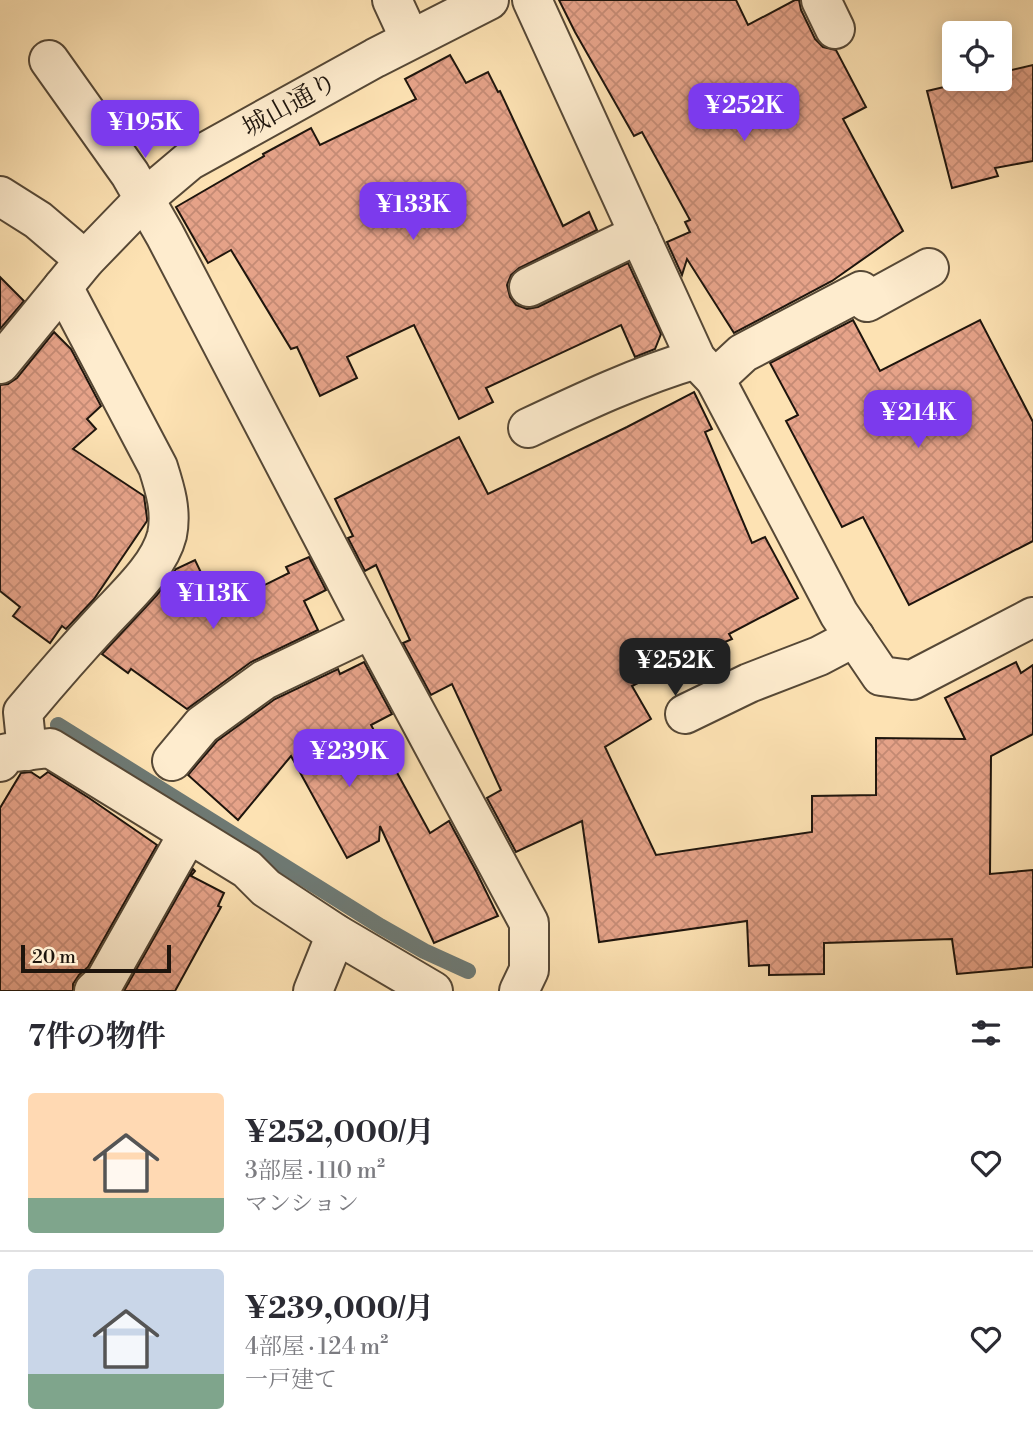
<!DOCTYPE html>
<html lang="ja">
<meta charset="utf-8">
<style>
body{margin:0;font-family:"Libre Bodoni","Noto Serif JP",serif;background:#f2f2f3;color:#2b2b33;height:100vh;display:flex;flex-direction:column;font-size:26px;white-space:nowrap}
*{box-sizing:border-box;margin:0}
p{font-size:23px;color:#7c7c81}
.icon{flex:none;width:38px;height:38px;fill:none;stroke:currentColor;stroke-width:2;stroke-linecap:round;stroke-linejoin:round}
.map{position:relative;height:991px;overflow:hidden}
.side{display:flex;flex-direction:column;background:#fff;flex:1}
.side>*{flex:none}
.tools{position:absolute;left:942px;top:21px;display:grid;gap:14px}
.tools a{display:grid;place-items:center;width:70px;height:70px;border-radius:7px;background:#fff;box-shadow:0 4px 18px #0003;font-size:35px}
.scale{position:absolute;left:21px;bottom:18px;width:150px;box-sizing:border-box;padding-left:7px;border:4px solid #1e150d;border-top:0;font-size:19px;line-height:24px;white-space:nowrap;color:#1e150d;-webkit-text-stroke:5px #feecce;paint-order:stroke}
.price{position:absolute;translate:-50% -60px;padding:0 16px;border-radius:14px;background:#7c3aed;color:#fff;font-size:23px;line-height:46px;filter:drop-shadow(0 2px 4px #0008)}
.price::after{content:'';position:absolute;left:50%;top:42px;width:21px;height:16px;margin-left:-10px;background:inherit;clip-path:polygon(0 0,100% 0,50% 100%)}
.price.on{background:#222;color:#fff}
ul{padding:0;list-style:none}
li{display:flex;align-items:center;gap:21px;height:175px;padding:0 28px}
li+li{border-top:2px solid #e1e1e2}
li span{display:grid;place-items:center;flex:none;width:196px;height:140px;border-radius:7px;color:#555}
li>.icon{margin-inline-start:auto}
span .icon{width:84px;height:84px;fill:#fffc;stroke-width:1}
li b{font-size:30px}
h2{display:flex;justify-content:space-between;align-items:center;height:84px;padding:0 28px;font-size:30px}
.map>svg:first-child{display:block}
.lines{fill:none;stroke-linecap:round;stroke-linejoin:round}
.stream{stroke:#6e7973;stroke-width:16}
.building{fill:url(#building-cross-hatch);stroke:#1e150d;stroke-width:2}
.minor-casing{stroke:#564836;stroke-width:42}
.minor{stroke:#feecce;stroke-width:38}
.labels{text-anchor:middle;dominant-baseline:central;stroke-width:5;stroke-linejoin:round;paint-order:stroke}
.street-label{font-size:26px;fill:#1e150d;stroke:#feecce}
</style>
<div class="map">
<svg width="1033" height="991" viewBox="0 0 1033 991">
<defs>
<pattern id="building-cross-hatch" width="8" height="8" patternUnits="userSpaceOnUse" patternTransform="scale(1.75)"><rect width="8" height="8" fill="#e6a389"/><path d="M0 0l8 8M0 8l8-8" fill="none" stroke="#c58b75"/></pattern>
</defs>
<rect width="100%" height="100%" fill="#fde2b3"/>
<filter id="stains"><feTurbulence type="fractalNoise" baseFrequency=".00286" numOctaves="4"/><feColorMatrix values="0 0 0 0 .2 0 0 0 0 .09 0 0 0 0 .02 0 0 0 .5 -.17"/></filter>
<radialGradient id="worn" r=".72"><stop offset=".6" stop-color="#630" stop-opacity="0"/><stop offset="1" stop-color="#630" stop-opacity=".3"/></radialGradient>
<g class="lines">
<!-- stream -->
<polyline class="stream" points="58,725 380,926 424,951 468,971"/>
</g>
<!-- building -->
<g class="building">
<polygon points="559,0 736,0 748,25 795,0 799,0 801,10 815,39 823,47 836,50 866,107 843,119 903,231 832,281 734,333 687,259 682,275 667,242 690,232 685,222 690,220 642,132 634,136 575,32"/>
<polygon points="450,55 466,83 488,72 498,92 500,91 563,226 589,212 597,230 519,268 511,275 507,285 510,297 516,305 527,309 538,307 628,263 661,334 655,349 635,357 621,325 486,388 493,402 459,419 414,325 347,357 357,378 320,396 297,347 291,349 231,250 208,263 176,207 264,156 263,154 311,128 320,145 416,99 405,79"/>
<polygon points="1033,65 1033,161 995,168 998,176 952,188 927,91 978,79 999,79 999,73"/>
<polygon points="0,277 24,301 0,329"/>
<polygon points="853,320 880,371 980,320 1033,422 1033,541 909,605 863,517 842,527 786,421 798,415 770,363"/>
<polygon points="54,332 71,349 101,406 87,419 96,429 73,449 144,496 147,518 147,521 94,599 66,629 62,626 50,643 13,616 20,607 0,591 0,385 8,384 17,378"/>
<polygon points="694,392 712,429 705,432 752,543 765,537 798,598 729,634 732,639 643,677 644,680 632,686 651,719 605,747 656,855 812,832 812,796 876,795 876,738 965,739 945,698 1016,662 1021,673 1033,665 1033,734 991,756 990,874 1033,870 1033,967 957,974 952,939 824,943 824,974 769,975 769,965 749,966 747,921 599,942 582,821 516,852 487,798 501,790 452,684 431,695 403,643 410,640 376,565 365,571 348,538 353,536 335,499 459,437 488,494 627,427"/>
<polygon points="309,557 326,590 304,601 318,630 251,662 187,709 131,669 128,673 102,654 157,595 176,569 195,560 218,608 289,573 286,567"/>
<polygon points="364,662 392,714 371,725 430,833 449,821 476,871 498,916 434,943 380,826 379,841 347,858 291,756 238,820 188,775 217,741 275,699 338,669 340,674"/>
<polygon points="31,772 40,778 48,772 89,798 157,845 88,967 79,975 73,984 73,991 0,991 0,808 21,773"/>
<polygon points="193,869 195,871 191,876 224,893 218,906 221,907 175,991 124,991"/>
</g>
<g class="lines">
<defs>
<g id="minor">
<polyline points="392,0 410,39"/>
<polyline points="532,0 696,359 715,379 839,614 881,676 912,680 1033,617"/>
<polyline points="821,0 835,29"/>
<polyline points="49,60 130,174 165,235 371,629 529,923 529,970 519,991"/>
<polyline points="0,196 38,220 85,260"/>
<polyline points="529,287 639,234"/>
<polyline points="0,364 85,260 144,199 189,161 375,58 489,0"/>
<polyline points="715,379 743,353 861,291 867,302 929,268"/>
<path d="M528 428C583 402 638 376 696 359"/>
<polyline points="685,714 749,683 819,656 855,637"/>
<path d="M27 751 23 712C49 681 76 650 104 620 126 596 159 567 167 535 172 511 165 489 158 467L63 287"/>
<polyline points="172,761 202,725 264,680 371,629"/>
<polyline points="0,762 7,753 50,748 247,869 266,888 336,934 433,991"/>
<polyline points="94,991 105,981 188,834"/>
<polyline points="313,991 336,934"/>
</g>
</defs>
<!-- minor casing -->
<use href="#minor" class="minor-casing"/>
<!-- minor -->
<use href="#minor" class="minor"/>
</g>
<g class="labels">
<!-- street labels -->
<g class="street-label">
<text transform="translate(290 105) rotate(-29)">城山通り</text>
</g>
</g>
<rect width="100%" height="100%" filter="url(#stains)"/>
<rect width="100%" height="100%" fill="url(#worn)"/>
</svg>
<div class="tools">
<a><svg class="icon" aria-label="locate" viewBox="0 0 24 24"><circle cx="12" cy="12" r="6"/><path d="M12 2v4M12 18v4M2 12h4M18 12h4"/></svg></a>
</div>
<div class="scale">20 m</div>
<b class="price" style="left:744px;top:143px">¥252K</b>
<b class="price" style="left:145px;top:160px">¥195K</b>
<b class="price" style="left:413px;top:242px">¥133K</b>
<b class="price" style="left:918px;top:450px">¥214K</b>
<b class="price" style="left:213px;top:631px">¥113K</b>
<b class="price on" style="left:675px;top:698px">¥252K</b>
<b class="price" style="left:349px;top:789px">¥239K</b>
</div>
<section class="side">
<h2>7件の物件<svg class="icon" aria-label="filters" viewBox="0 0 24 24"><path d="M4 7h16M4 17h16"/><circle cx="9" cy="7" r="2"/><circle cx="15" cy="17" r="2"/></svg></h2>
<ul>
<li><span style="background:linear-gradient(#ffd9b3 75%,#7fa58c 0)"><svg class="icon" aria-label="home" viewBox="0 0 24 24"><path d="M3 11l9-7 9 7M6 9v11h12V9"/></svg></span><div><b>¥252,000/月</b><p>3部屋 · 110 m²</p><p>マンション</p></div><svg class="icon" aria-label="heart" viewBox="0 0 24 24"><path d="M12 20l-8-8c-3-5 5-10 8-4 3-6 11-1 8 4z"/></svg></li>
<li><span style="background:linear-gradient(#c9d6e8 75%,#7fa58c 0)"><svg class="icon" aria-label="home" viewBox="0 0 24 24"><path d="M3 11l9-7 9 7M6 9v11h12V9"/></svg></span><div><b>¥239,000/月</b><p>4部屋 · 124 m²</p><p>一戸建て</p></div><svg class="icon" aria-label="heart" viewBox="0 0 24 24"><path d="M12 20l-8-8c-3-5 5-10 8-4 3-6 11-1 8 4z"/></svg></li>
</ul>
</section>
